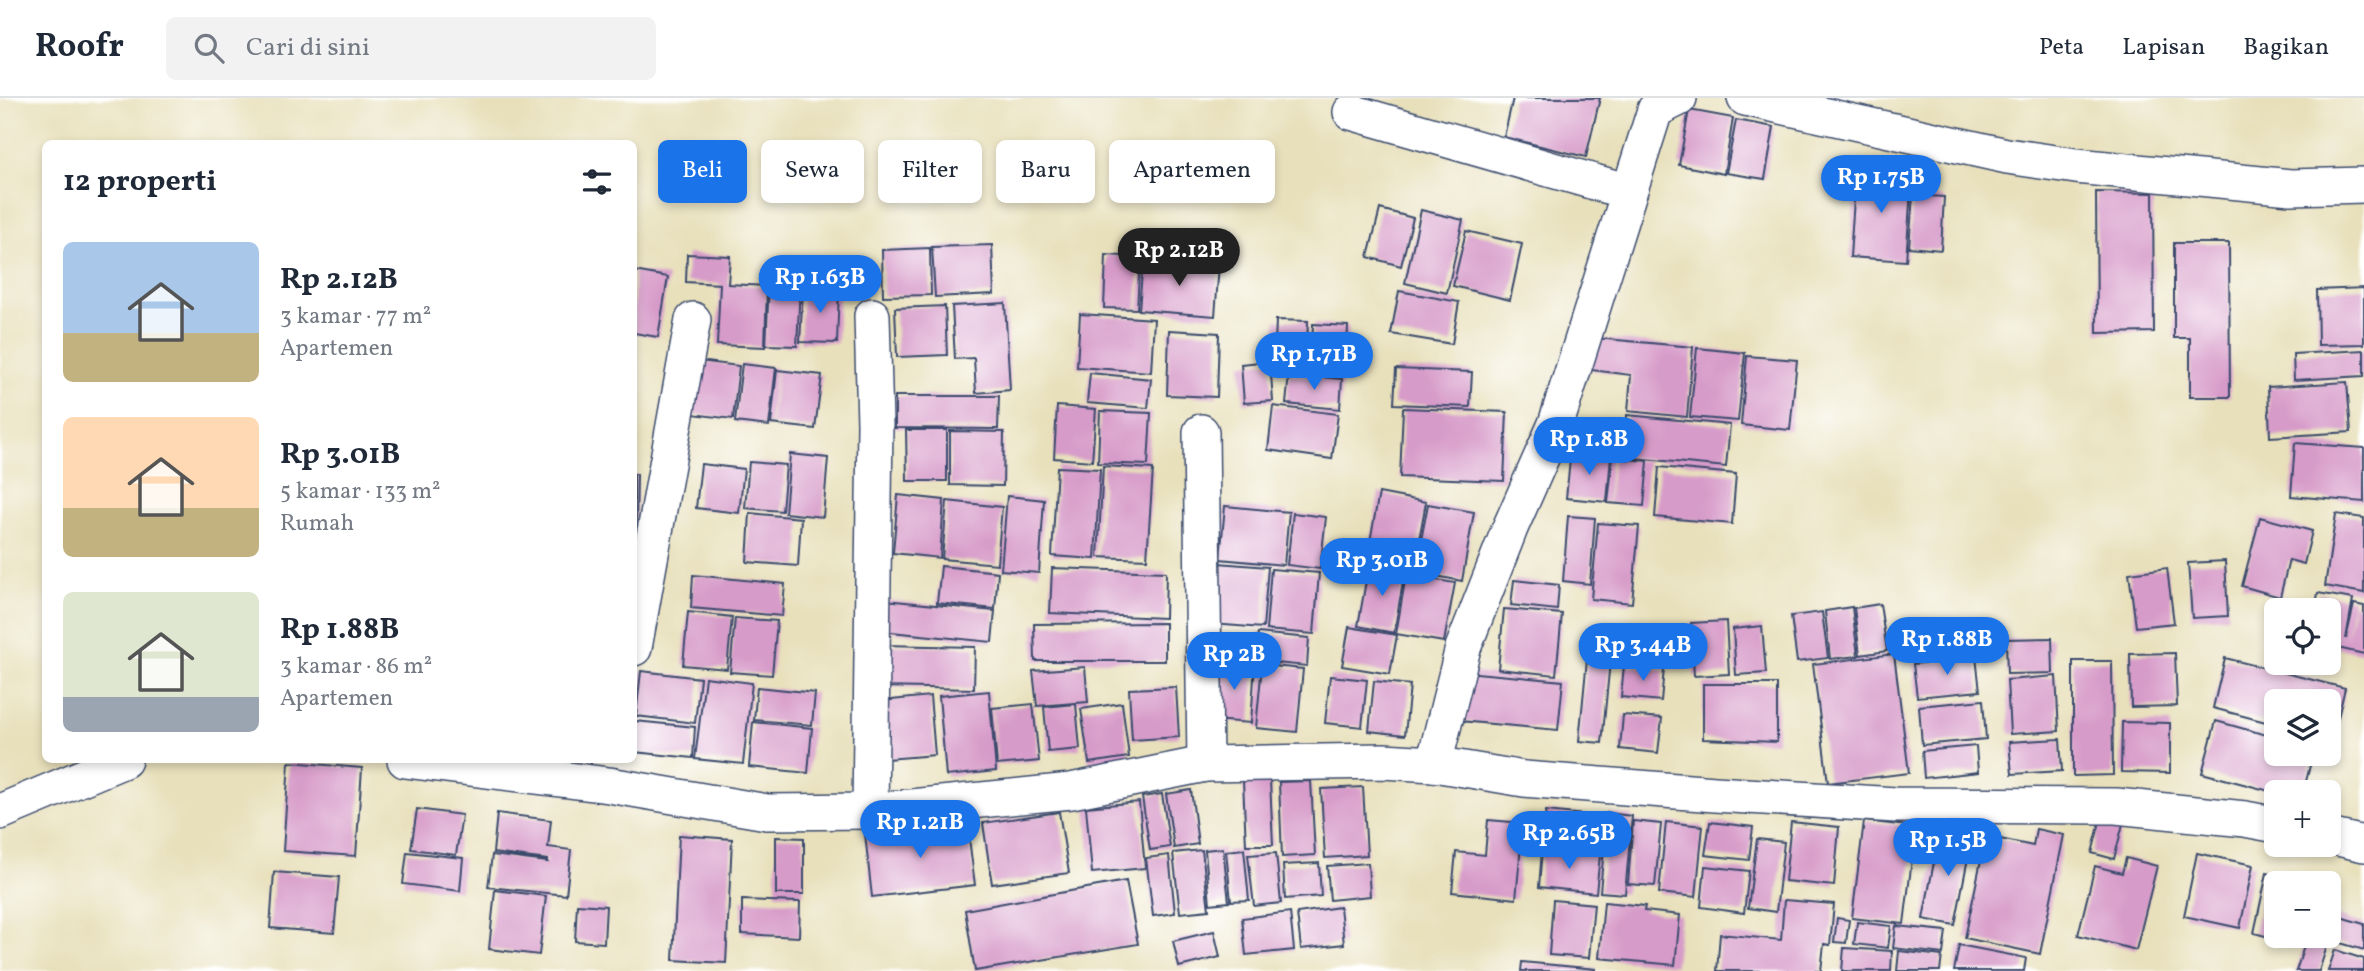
<!DOCTYPE html>
<html lang="id">
<meta charset="utf-8">
<style>
body{margin:0;font-family:Vollkorn,serif;background:#f2f2f3;color:#1f2937;height:100vh;display:flex;flex-direction:column;font-size:26px;white-space:nowrap}
*{box-sizing:border-box;margin:0}
p{font-size:23px;color:#747a83}
.icon{flex:none;width:38px;height:38px;fill:none;stroke:currentColor;stroke-width:2;stroke-linecap:round;stroke-linejoin:round}
.map{position:relative;flex:1;overflow:hidden}
.panel{position:absolute;left:42px;top:42px;width:595px;height:623px;display:flex;flex-direction:column;background:#fff;border-radius:10px;box-shadow:0 4px 10px #0003}
.panel>*{flex:none}
.guide{position:absolute;left:658px;top:42px;width:665px;height:63px;display:flex;gap:14px}
.tools{position:absolute;left:2264px;top:500px;display:grid;gap:14px}
.tools a{display:grid;place-items:center;width:77px;height:77px;border-radius:10px;background:#fff;box-shadow:0 4px 10px #0003;font-size:35px}
.price{position:absolute;translate:-50% -60px;padding:0 16px;border-radius:24px;background:#1a73e8;color:#fff;font-size:23px;line-height:46px;filter:drop-shadow(0 2px 4px #0008)}
.price::after{content:'';position:absolute;left:50%;top:42px;width:21px;height:16px;margin-left:-10px;background:inherit;clip-path:polygon(0 0,100% 0,50% 100%)}
.price.current{background:#222;color:#fff}
ul{padding:0;list-style:none}
li{display:flex;align-items:center;gap:21px;height:175px;padding:0 21px}
li span{display:grid;place-items:center;flex:none;width:196px;height:140px;border-radius:10px;color:#555}
li>.icon{margin-inline-start:auto}
span .icon{width:84px;height:84px;fill:#fffc;stroke-width:1}
li b{font-size:30px}
h2{display:flex;justify-content:space-between;align-items:center;height:84px;padding:0 21px;font-size:30px}
.tag{padding:0 24px;border-radius:10px;background:#fff;box-shadow:0 4px 10px #0003;font-size:24px;line-height:63px}
.tag.current{background:#1a73e8;color:#fff}
header{display:flex;align-items:center;gap:42px;box-sizing:border-box;height:98px;padding:0 35px;background:#fff;border-bottom:2px solid #e0e1e3}
header strong{font-size:33px}
nav{display:flex;gap:38px;margin-inline-start:auto;font-size:24px}
.search{width:490px;height:63px;background:#f2f2f3;display:flex;align-items:center;gap:18px;box-sizing:border-box;padding:0 24px;border-radius:10px;color:#747a83;font-size:26px}
.map>svg:first-child{display:block}
.building{fill:#d79bc9}
.lines{fill:none;stroke-linecap:round;stroke-linejoin:round}
.minor-casing{stroke:#3a4a6c;stroke-width:38}
.minor{stroke:#fff;stroke-width:35}
</style>
<header>
<strong>Roofr</strong>
<div class="search"><svg class="icon" aria-label="search" viewBox="0 0 24 24"><circle cx="10" cy="10" r="6"/><path d="M15 15l6 6"/></svg>Cari di sini</div>
<nav><a>Peta</a><a>Lapisan</a><a>Bagikan</a></nav>
</header>
<div class="map">
<svg width="2364" height="873" viewBox="0 0 2364 873">
<rect width="100%" height="100%" fill="#fff"/>
<filter id="ink" filterUnits="userSpaceOnUse"><feTurbulence type="fractalNoise" baseFrequency=".0143" numOctaves="2"/><feDisplacementMap in="SourceGraphic" scale="14" xChannelSelector="R" yChannelSelector="G"/><feConvolveMatrix kernelMatrix="1 2 1 2 8 2 1 2 1" color-interpolation-filters="sRGB"/></filter>
<filter id="wash" filterUnits="userSpaceOnUse"><feTurbulence type="fractalNoise" baseFrequency=".00686" numOctaves="4" result="noise"/><feDisplacementMap in="SourceGraphic" scale="28" xChannelSelector="R" yChannelSelector="G"/><feGaussianBlur stdDeviation="1.57" result="paint"/><feColorMatrix in="noise" values="0 0 0 0 0 0 0 0 0 0 0 0 0 0 0 0 0 1.4 0 .05"/><feComposite in="paint" operator="in"/></filter>
<g filter="url(#wash)">
<rect width="100%" height="100%" fill="#e8e0bb"/>
<g id="blocks">
<!-- building -->
<g class="building">
<polygon points="1513,0 1600,0 1586,59 1504,39"/>
<polygon points="1689,12 1733,20 1724,76 1679,67"/>
<polygon points="1736,22 1774,29 1765,81 1726,75"/>
<polygon points="1856,72 1912,76 1906,163 1850,159"/>
<polygon points="2096,94 2153,95 2154,234 2097,235"/>
<polygon points="1913,97 1944,99 1941,152 1909,149"/>
<polygon points="1380,111 1413,120 1401,168 1368,159"/>
<polygon points="1421,112 1463,122 1447,195 1405,185"/>
<polygon points="1466,133 1522,146 1510,202 1453,188"/>
<polygon points="2174,145 2229,145 2230,299 2190,299 2190,240 2174,240"/>
<polygon points="992,147 994,196 935,199 932,149"/>
<polygon points="930,150 931,197 883,198 882,152"/>
<polygon points="687,156 730,158 728,186 767,188 765,249 717,247 720,186 686,184"/>
<polygon points="1106,157 1140,159 1137,211 1104,210"/>
<polygon points="1143,162 1219,167 1215,218 1139,212"/>
<polygon points="634,173 668,179 658,239 634,235"/>
<polygon points="769,187 800,188 797,248 766,247"/>
<polygon points="803,189 839,190 837,245 800,244"/>
<polygon points="2364,190 2364,246 2318,247 2317,192"/>
<polygon points="1399,193 1459,204 1452,246 1391,236"/>
<polygon points="1005,205 1010,292 976,295 974,260 955,261 952,208"/>
<polygon points="945,208 947,257 897,259 895,210"/>
<polygon points="1080,216 1154,221 1151,274 1077,269"/>
<polygon points="1276,222 1308,223 1306,272 1274,271"/>
<polygon points="1313,226 1348,228 1346,277 1311,275"/>
<polygon points="1169,232 1219,235 1217,299 1167,297"/>
<polygon points="1595,240 1693,249 1687,319 1628,313 1631,277 1591,272"/>
<polygon points="1697,250 1745,255 1738,323 1690,319"/>
<polygon points="2364,252 2364,278 2294,282 2293,256"/>
<polygon points="1747,258 1797,262 1790,332 1741,327"/>
<polygon points="699,263 739,268 733,321 692,316"/>
<polygon points="1270,263 1273,303 1244,305 1241,266"/>
<polygon points="742,266 776,270 769,328 735,324"/>
<polygon points="1396,271 1472,274 1470,309 1394,306"/>
<polygon points="777,272 822,277 815,331 771,326"/>
<polygon points="1090,275 1151,281 1148,310 1087,305"/>
<polygon points="1289,276 1342,281 1340,311 1286,306"/>
<polygon points="2347,284 2351,334 2270,339 2268,289"/>
<polygon points="895,298 999,298 998,331 895,330"/>
<polygon points="1057,308 1096,311 1092,363 1054,360"/>
<polygon points="1273,308 1338,316 1332,361 1268,352"/>
<polygon points="1403,310 1507,314 1504,383 1400,379"/>
<polygon points="1100,313 1151,315 1148,367 1098,365"/>
<polygon points="1627,317 1730,327 1726,369 1624,359"/>
<polygon points="906,332 947,332 947,383 907,383"/>
<polygon points="950,333 1004,334 1003,388 950,387"/>
<polygon points="2295,345 2364,350 2364,404 2291,398"/>
<polygon points="1571,353 1611,358 1607,404 1566,400"/>
<polygon points="790,356 828,360 823,419 785,415"/>
<polygon points="1613,360 1648,363 1644,408 1608,405"/>
<polygon points="749,364 786,367 782,413 745,410"/>
<polygon points="701,366 744,371 739,415 696,410"/>
<polygon points="1103,368 1153,371 1147,461 1098,459"/>
<polygon points="1057,369 1100,371 1095,461 1052,458"/>
<polygon points="1659,369 1736,376 1732,426 1655,419"/>
<polygon points="634,376 637,376 636,428 634,428"/>
<polygon points="1379,395 1426,404 1414,469 1367,460"/>
<polygon points="898,397 944,402 940,460 893,455"/>
<polygon points="1007,398 1044,402 1039,475 1001,472"/>
<polygon points="947,403 1002,409 997,466 942,461"/>
<polygon points="1428,406 1474,414 1462,483 1415,474"/>
<polygon points="1225,408 1289,414 1284,467 1220,461"/>
<polygon points="750,415 801,420 798,468 747,464"/>
<polygon points="1293,415 1326,419 1320,471 1287,467"/>
<polygon points="2336,416 2364,420 2364,495 2325,488"/>
<polygon points="1568,418 1595,420 1590,486 1563,483"/>
<polygon points="2260,419 2312,433 2304,466 2289,462 2280,499 2242,488"/>
<polygon points="1598,425 1639,428 1632,505 1591,501"/>
<polygon points="2225,463 2228,518 2192,520 2188,465"/>
<polygon points="1218,465 1268,469 1263,530 1212,526"/>
<polygon points="1369,466 1405,473 1394,535 1358,528"/>
<polygon points="941,468 998,474 995,511 937,505"/>
<polygon points="1052,470 1166,474 1165,520 1050,515"/>
<polygon points="2167,470 2174,525 2136,529 2129,475"/>
<polygon points="1271,471 1319,475 1314,536 1266,532"/>
<polygon points="693,477 785,486 782,518 691,510"/>
<polygon points="1406,477 1455,485 1444,544 1396,536"/>
<polygon points="1514,482 1559,487 1557,512 1511,507"/>
<polygon points="2318,495 2353,501 2346,541 2354,506 2364,508 2364,556 2329,548 2329,513 2315,513"/>
<polygon points="885,502 995,513 992,544 881,533"/>
<polygon points="1880,506 1887,553 1860,557 1854,510"/>
<polygon points="1852,509 1858,558 1830,561 1825,513"/>
<polygon points="1504,511 1562,516 1556,577 1498,571"/>
<polygon points="688,514 732,519 727,571 683,567"/>
<polygon points="1822,514 1828,560 1797,564 1791,518"/>
<polygon points="735,520 777,523 772,577 730,574"/>
<polygon points="1726,523 1729,576 1694,578 1691,525"/>
<polygon points="1165,525 1165,563 1035,563 1034,526"/>
<polygon points="1762,528 1766,575 1736,577 1733,531"/>
<polygon points="1349,529 1397,537 1390,576 1342,568"/>
<polygon points="1258,535 1309,540 1307,568 1255,563"/>
<polygon points="2052,540 2053,575 2007,576 2006,541"/>
<polygon points="882,547 975,549 974,591 881,589"/>
<polygon points="2175,555 2177,608 2131,609 2130,556"/>
<polygon points="1894,556 1909,675 1828,685 1813,566"/>
<polygon points="1976,559 1980,593 1917,599 1913,566"/>
<polygon points="2225,560 2345,590 2333,641 2329,640 2329,604 2277,604 2277,627 2213,610"/>
<polygon points="1587,561 1610,563 1602,645 1579,643"/>
<polygon points="1216,562 1255,565 1251,625 1212,622"/>
<polygon points="2073,563 2112,563 2113,677 2073,678"/>
<polygon points="1262,567 1303,571 1297,634 1256,630"/>
<polygon points="1624,567 1664,571 1661,603 1621,599"/>
<polygon points="1085,569 1088,604 1037,608 1033,573"/>
<polygon points="641,573 700,580 695,625 636,618"/>
<polygon points="1465,574 1563,583 1558,632 1460,623"/>
<polygon points="1330,578 1367,582 1362,629 1325,625"/>
<polygon points="2056,578 2059,633 2010,636 2007,582"/>
<polygon points="705,579 752,585 743,666 695,661"/>
<polygon points="1374,583 1410,587 1405,637 1369,633"/>
<polygon points="1703,586 1777,586 1777,644 1703,641"/>
<polygon points="757,589 815,595 812,627 754,622"/>
<polygon points="1176,589 1179,639 1132,642 1129,591"/>
<polygon points="989,593 996,673 946,678 939,598"/>
<polygon points="930,598 935,657 887,661 882,603"/>
<polygon points="1983,602 1986,641 1922,647 1919,608"/>
<polygon points="1122,605 1129,659 1089,665 1081,611"/>
<polygon points="1033,606 1039,663 997,667 992,610"/>
<polygon points="1076,606 1080,651 1048,654 1044,609"/>
<polygon points="1623,617 1662,620 1658,655 1620,651"/>
<polygon points="635,623 695,629 693,660 634,654"/>
<polygon points="2216,623 2277,640 2277,656 2313,656 2303,695 2277,695 2202,675"/>
<polygon points="753,624 812,630 808,675 749,669"/>
<polygon points="2122,624 2170,625 2170,675 2121,674"/>
<polygon points="2060,641 2062,673 2012,676 2009,644"/>
<polygon points="1976,648 1978,674 1924,680 1922,653"/>
<polygon points="537,662 591,662 591,669"/>
<polygon points="289,664 362,670 356,758 283,753"/>
<polygon points="1270,682 1273,747 1246,747 1243,683"/>
<polygon points="1311,683 1315,757 1282,759 1279,684"/>
<polygon points="1363,689 1367,757 1325,760 1321,691"/>
<polygon points="1191,692 1198,746 1174,750 1166,696"/>
<polygon points="1162,696 1170,749 1150,752 1142,699"/>
<polygon points="1139,704 1145,770 1092,775 1086,709"/>
<polygon points="417,711 462,717 456,757 411,751"/>
<polygon points="1546,713 1604,719 1601,747 1542,741"/>
<polygon points="1059,714 1069,775 992,786 983,725"/>
<polygon points="497,715 551,722 548,749 571,752 566,797 488,789 492,757 548,764 548,762 493,755"/>
<polygon points="1607,715 1632,718 1625,796 1600,794"/>
<polygon points="2101,720 2123,726 2114,761 2092,755"/>
<polygon points="1488,722 1523,725 1516,801 1452,794 1456,754 1485,757"/>
<polygon points="1633,723 1661,726 1655,788 1628,786"/>
<polygon points="1864,723 1916,729 1904,826 1852,820"/>
<polygon points="967,724 975,787 872,799 865,736"/>
<polygon points="1666,724 1703,728 1696,799 1659,795"/>
<polygon points="1710,724 1753,729 1749,762 1705,757"/>
<polygon points="1791,724 1839,729 1834,788 1785,783"/>
<polygon points="2036,731 2064,737 2040,856 1965,840 1986,738 2033,748"/>
<polygon points="1940,733 1972,739 1955,827 1923,821"/>
<polygon points="679,737 732,741 726,865 673,862"/>
<polygon points="776,739 804,740 804,796 776,796"/>
<polygon points="1757,741 1784,744 1776,814 1748,810"/>
<polygon points="1223,750 1229,804 1210,806 1205,752"/>
<polygon points="1244,751 1249,802 1231,803 1226,753"/>
<polygon points="1202,752 1209,812 1180,815 1173,755"/>
<polygon points="1542,752 1600,757 1596,795 1539,789"/>
<polygon points="407,754 463,760 460,793 403,786"/>
<polygon points="1276,755 1281,805 1254,808 1248,757"/>
<polygon points="2197,755 2253,767 2240,830 2184,818"/>
<polygon points="1169,757 1175,815 1153,818 1146,760"/>
<polygon points="2126,760 2157,768 2136,852 2078,837 2095,768 2122,775"/>
<polygon points="1319,765 1321,798 1285,801 1283,767"/>
<polygon points="1368,765 1370,798 1330,802 1327,768"/>
<polygon points="1705,768 1749,773 1744,815 1701,809"/>
<polygon points="274,774 339,779 334,835 270,830"/>
<polygon points="2267,775 2305,785 2277,786 2277,838 2294,838 2292,845 2254,835"/>
<polygon points="1126,783 1138,846 975,873 965,812"/>
<polygon points="495,792 546,798 539,857 489,851"/>
<polygon points="742,802 800,804 799,839 742,836"/>
<polygon points="1553,802 1594,806 1589,860 1549,857"/>
<polygon points="1784,802 1834,806 1830,847 1824,846 1821,873 1717,873 1720,836 1781,842"/>
<polygon points="1604,804 1645,808 1644,813 1680,817 1675,867 1599,860"/>
<polygon points="577,806 606,808 604,845 575,843"/>
<polygon points="1340,809 1344,846 1301,851 1297,815"/>
<polygon points="1290,814 1294,852 1246,857 1242,820"/>
<polygon points="2337,818 2364,826 2364,852 2330,842"/>
<polygon points="1837,820 1849,822 1846,845 1834,844"/>
<polygon points="1857,824 1891,828 1888,850 1854,846"/>
<polygon points="1896,828 1946,833 1943,856 1893,850"/>
<polygon points="1214,833 1220,859 1179,869 1173,843"/>
<polygon points="2306,842 2327,848 2319,873 2296,873"/>
<polygon points="1959,847 2026,860 2024,873 1954,873"/>
<polygon points="1844,850 1892,853 1891,873 1842,873"/>
<polygon points="2335,852 2364,861 2364,873 2328,873"/>
<polygon points="1899,853 1942,858 1940,873 1897,873"/>
<polygon points="1522,864 1596,871 1596,873 1521,873"/>
</g>
</g>
</g>
<g filter="url(#ink)">
<use href="#blocks" fill-opacity="0" stroke="#3a4a6c" stroke-width="2"/>
<g class="lines">
<defs>
<g id="minor">
<polyline points="1745,0 2007,58 2076,68 2291,89 2364,87"/>
<polyline points="1351,14 1629,94"/>
<polyline points="1201,334 1205,666"/>
<polyline points="634,550 693,222"/>
<polyline points="405,662 609,687 767,714 870,713 1071,693 1205,666 1383,663 1434,666 1524,681 1715,696 1896,707 2116,708 2245,721 2277,727"/>
<polyline points="1434,666 1463,550 1510,430 1556,326 1655,12 1679,0"/>
<polyline points="870,713 875,326 872,218"/>
<polyline points="0,714 124,662"/>
<polyline points="2329,738 2364,746"/>
</g>
</defs>
<!-- minor casing -->
<use href="#minor" class="minor-casing"/>
<!-- minor -->
<use href="#minor" class="minor"/>
</g>
</g>
</svg>
<div class="tools">
<a><svg class="icon" aria-label="locate" viewBox="0 0 24 24"><circle cx="12" cy="12" r="6"/><path d="M12 2v4M12 18v4M2 12h4M18 12h4"/></svg></a>
<a><svg class="icon" aria-label="layers" viewBox="0 0 24 24"><path d="M12 4l9 5-9 5-9-5zM3 14l9 5 9-5"/></svg></a>
<a>+</a>
<a>−</a>
</div>
<b class="price" style="left:1881px;top:117px">Rp 1.75B</b>
<b class="price current" style="left:1179px;top:190px">Rp 2.12B</b>
<b class="price" style="left:820px;top:217px">Rp 1.63B</b>
<b class="price" style="left:1314px;top:294px">Rp 1.71B</b>
<b class="price" style="left:1589px;top:379px">Rp 1.8B</b>
<b class="price" style="left:1382px;top:500px">Rp 3.01B</b>
<b class="price" style="left:1947px;top:579px">Rp 1.88B</b>
<b class="price" style="left:1643px;top:585px">Rp 3.44B</b>
<b class="price" style="left:1234px;top:594px">Rp 2B</b>
<b class="price" style="left:920px;top:762px">Rp 1.21B</b>
<b class="price" style="left:1569px;top:773px">Rp 2.65B</b>
<b class="price" style="left:1948px;top:780px">Rp 1.5B</b>
<div class="guide">
<a class="tag current">Beli</a>
<a class="tag">Sewa</a>
<a class="tag">Filter</a>
<a class="tag">Baru</a>
<a class="tag">Apartemen</a>
</div>
<section class="panel">
<h2>12 properti<svg class="icon" aria-label="filters" viewBox="0 0 24 24"><path d="M4 7h16M4 17h16"/><circle cx="9" cy="7" r="2"/><circle cx="15" cy="17" r="2"/></svg></h2>
<ul>
<li><span style="background:linear-gradient(#a9c7e8 65%,#c2b280 0)"><svg class="icon" aria-label="home" viewBox="0 0 24 24"><path d="M3 11l9-7 9 7M6 9v11h12V9"/></svg></span><div><b>Rp 2.12B</b><p>3 kamar · 77 m²</p><p>Apartemen</p></div></li>
<li><span style="background:linear-gradient(#ffd9b3 65%,#c2b280 0)"><svg class="icon" aria-label="home" viewBox="0 0 24 24"><path d="M3 11l9-7 9 7M6 9v11h12V9"/></svg></span><div><b>Rp 3.01B</b><p>5 kamar · 133 m²</p><p>Rumah</p></div></li>
<li><span style="background:linear-gradient(#dfe7d0 75%,#9aa5b1 0)"><svg class="icon" aria-label="home" viewBox="0 0 24 24"><path d="M3 11l9-7 9 7M6 9v11h12V9"/></svg></span><div><b>Rp 1.88B</b><p>3 kamar · 86 m²</p><p>Apartemen</p></div></li>
</ul>
</section>
</div>
